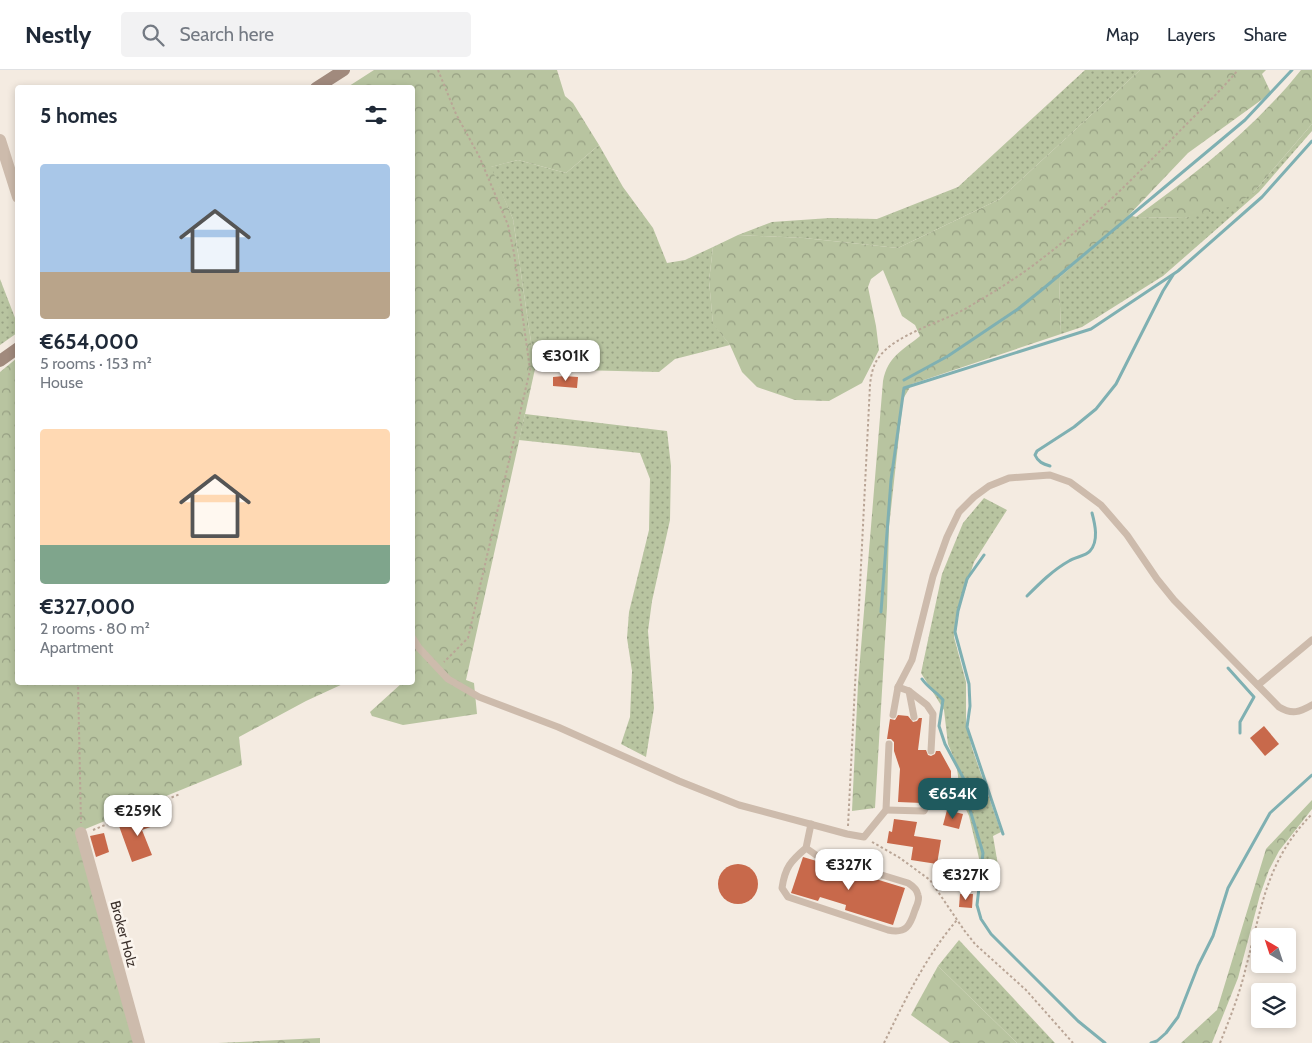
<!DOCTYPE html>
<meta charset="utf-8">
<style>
body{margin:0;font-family:Cabin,sans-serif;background:#f2f2f3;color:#1f2937;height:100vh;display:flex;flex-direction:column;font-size:19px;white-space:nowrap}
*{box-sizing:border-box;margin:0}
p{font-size:16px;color:#747a83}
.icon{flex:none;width:28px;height:28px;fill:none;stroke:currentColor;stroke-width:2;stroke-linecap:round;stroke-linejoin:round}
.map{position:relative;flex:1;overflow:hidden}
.panel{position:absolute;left:15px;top:15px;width:400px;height:600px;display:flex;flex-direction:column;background:#fff;border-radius:5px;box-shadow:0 2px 8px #0003}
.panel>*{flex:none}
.needle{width:32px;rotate:321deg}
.tools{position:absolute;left:1251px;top:858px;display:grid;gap:10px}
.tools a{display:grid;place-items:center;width:45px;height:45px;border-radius:5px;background:#fff;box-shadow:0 2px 8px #0003;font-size:25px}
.price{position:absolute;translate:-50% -42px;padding:0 11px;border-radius:10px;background:#fff;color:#222;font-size:16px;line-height:32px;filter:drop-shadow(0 1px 2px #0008)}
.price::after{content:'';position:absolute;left:50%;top:30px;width:15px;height:11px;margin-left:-8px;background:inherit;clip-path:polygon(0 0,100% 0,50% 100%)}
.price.selected{background:#1f5a5e;color:#fff}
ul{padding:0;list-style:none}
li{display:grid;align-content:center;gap:10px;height:265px;padding:0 25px}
li span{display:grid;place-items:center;height:155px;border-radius:5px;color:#555}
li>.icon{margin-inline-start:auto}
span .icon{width:90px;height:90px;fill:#fffc;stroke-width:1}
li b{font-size:21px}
h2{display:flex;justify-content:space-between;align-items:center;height:60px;padding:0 25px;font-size:21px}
header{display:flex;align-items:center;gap:30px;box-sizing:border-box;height:70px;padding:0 25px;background:#fff;border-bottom:1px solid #e0e1e3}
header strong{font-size:24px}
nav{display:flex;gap:28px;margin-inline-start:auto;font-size:18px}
.search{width:350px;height:45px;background:#f2f2f3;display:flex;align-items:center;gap:12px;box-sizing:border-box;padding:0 18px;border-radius:5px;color:#747a83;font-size:19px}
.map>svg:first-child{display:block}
.grass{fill:url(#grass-dots)}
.forest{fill:url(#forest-crowns)}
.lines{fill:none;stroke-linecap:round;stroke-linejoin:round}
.stream{stroke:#7fb0b2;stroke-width:3}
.building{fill:#c8694b}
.path{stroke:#b9a596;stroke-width:2;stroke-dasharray:2.5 2.5;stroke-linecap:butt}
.lane{stroke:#cdbbac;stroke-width:7}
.street{stroke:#cdbbac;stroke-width:12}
.secondary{stroke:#a18a7d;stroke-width:12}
.labels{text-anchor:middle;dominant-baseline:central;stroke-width:5;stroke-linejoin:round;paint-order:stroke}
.street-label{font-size:14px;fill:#3b302b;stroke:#fbf5ee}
</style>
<header>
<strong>Nestly</strong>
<div class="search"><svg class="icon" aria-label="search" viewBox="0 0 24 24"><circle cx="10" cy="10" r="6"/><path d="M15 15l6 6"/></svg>Search here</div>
<nav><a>Map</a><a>Layers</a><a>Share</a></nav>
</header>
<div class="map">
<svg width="1312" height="973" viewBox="0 0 1312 973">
<defs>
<pattern id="grass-dots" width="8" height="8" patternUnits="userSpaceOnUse" patternTransform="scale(1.25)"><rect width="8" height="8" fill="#b8c4a0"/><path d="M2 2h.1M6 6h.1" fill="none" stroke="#97a083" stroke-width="1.8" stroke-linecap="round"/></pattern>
<pattern id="forest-crowns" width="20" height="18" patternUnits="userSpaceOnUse" patternTransform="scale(1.25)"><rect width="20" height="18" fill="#b8c4a0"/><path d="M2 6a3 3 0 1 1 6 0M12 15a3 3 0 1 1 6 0" fill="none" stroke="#97a083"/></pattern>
</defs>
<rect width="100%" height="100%" fill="#f4ebe1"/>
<!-- grass -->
<g class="grass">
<polygon points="1085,0 1140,0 1000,129 898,178 804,168 738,165 772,152 830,148 877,149 958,117"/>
<polygon points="1312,54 1312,61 1259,122 1163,206 1082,257 1061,264 1059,208 1129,145 1136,147 1185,148 1253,123"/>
<polygon points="599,75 623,117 653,158 667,193 685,190 713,177 709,211 713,253 730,275 675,289 659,302 535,299 513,149 490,97 518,90 566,103"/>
<polygon points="0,209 17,253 17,263 0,275"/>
<polygon points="525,344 667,361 671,396 670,450 652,531 648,561 654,638 646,687 621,674 630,647 632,601 627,568 629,542 649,460 650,409 640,383 519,370"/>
<polygon points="984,428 1007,440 974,492 956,548 954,567 966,612 966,652 972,678 1001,762 993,766 1000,807 983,805 969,746 962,731 956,693 948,674 944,640 921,603 942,504 963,453"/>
<polygon points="959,870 1055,973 1017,973 938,896"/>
</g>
<!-- forest -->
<g class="forest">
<polygon points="374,0 557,0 565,26 573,33 599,75 566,103 518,90 491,97 513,149 535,299 466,610 474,613 477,644 403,655 372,646 370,642 402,613 412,612 412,18 346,18"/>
<path d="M1140 0H1266L1262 4 1271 23 1188 83 1129 145 1059 208 1061 264 912 314 903 329 889 457 887 537 875 738 852 741 858 614 883 311C888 286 902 281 920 266L915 255 902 246 883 200 871 209 868 217 876 256 879 280 862 313 829 331 795 330 757 317 742 302 730 275 713 254 709 211 713 177 738 165 804 168 898 178 1000 129Z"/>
<path d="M1301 0H1312V54L1253 123 1233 136 1185 148 1136 147C1184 112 1232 76 1273 32 1283 22 1292 11 1301 0Z"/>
<polygon points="17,288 18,612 345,613 306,631 239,667 242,695 78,762 137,973 0,973 0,302"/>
<polygon points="1312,730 1312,739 1279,781 1269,800 1260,825 1238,908 1212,973 1181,973 1217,940 1266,779"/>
<polygon points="938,896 1017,973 950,973 911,945"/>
<polygon points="320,968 320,973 218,973"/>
</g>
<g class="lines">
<!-- stream -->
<g class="stream">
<polyline points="904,310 948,286 1018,239 1044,218 1245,50 1292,0"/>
<path d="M1050 396C1043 394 1038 392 1035 385L1037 381 1074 357 1096 339 1116 314 1163 221 1173 205"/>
<polyline points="984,485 967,509 958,541 955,562 969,614 970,636 967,657 1003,764"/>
<path d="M1027 526C1040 513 1053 500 1069 491 1075 487 1086 486 1090 481 1099 471 1095 454 1092 443"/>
<polyline points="881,542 891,410 904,318 1091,259 1178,201 1262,127 1312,71"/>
<polyline points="1228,598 1254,627 1240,652 1240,663"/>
<path d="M922 609C928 618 937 622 943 630L939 656 945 674 966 713 970 740 983 783 977 835 981 849 991 864 1078 951 1105 973"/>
<polyline points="1151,973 1157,971 1166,963 1178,947 1198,896 1213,866 1228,818 1270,743 1312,705"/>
</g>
</g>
<!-- building -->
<g class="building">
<polygon points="564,306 578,307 577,318 553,316 553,307"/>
<polygon points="898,645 908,646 913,652 917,651 919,648 922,648 918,680 926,680 928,685 931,686 935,684 936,681 940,681 951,701 951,736 933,734 932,730 928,728 925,729 922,733 898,732 900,699 894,681 894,672 891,669 887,669 890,649 895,650"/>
<polygon points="1264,656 1279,674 1265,686 1250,668"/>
<polygon points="947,740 963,744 959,759 943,755"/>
<polygon points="155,743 159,754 142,760 152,785 132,792 119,756"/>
<polygon points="894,749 917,752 914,766 941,770 937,794 911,790 913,777 887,773 889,761 892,762"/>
<polygon points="104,763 109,782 96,787 90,766"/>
<polygon points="803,787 830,795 828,800 854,808 856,803 905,818 893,855 845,840 846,835 820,827 818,831 791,823"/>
<circle cx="738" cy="814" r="20"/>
<polygon points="960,824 973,824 972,838 959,837"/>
</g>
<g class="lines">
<!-- path -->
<g class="path">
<polyline points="438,0 456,44 479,86 508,155 514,183 530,300 468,568 444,592"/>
<polyline points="78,612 81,753"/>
<path d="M848 756 870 315C871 305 873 295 879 287 896 264 940 253 965 239 992 223 1019 207 1044 187 1089 153 1130 111 1170 71 1193 47 1217 25 1238 0"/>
<polyline points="93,760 180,724"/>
<polyline points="872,772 900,788 930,810 964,860 975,874 1026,920 1073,973"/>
<path d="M884 973C905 930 926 886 957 850"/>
<path d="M1220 973C1230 948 1240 923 1246 897 1262 837 1266 791 1312 744"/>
</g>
<!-- lane -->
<g class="lane">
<polyline points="412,567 419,578 448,609 479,627 558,657 679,711 739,735 847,764 864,767 886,740 889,674"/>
<polyline points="1258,615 1312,570"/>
<polyline points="898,617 909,621 914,647"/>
<polyline points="909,621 927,635 933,644 931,681"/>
<path d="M893 645 898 617 912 590 933 506 947 467 959 442 974 427 989 416 1009 408 1050 405 1070 412 1101 435 1127 465 1157 509 1174 530 1279 637C1292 645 1300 642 1312 635"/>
<polyline points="886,740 924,741 928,733"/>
<path d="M806 778C791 791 785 797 782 818L788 827 888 860C906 864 910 856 915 840 917 835 920 830 918 825 917 819 913 816 908 813L816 785 806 778 811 754"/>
</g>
<!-- street -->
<g class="street">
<polyline points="0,70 18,127"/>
<polyline points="81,763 139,973"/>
</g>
<!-- secondary -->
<g class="secondary">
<polyline points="316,18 344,0"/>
<polyline points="0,291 18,278"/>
</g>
</g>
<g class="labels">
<!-- street labels -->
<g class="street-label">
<text transform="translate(124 864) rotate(75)">Broker Holz</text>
</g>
</g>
</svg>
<div class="tools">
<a><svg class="needle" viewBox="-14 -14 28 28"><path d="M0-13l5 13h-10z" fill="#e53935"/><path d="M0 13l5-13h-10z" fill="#747a83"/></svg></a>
<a><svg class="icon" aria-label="layers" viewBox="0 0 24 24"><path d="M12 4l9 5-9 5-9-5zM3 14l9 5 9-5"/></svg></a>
</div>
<b class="price" style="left:566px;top:312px">€301K</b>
<b class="price selected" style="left:953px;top:750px">€654K</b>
<b class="price" style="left:138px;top:767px">€259K</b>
<b class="price" style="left:849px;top:821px">€327K</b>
<b class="price" style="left:966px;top:831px">€327K</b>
<section class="panel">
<h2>5 homes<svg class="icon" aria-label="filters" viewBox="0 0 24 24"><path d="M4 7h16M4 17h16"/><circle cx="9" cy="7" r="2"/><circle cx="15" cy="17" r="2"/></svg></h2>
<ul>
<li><span style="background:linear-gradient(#a9c7e8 70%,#b9a48a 0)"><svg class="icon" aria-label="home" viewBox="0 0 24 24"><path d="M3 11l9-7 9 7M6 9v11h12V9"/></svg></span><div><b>€654,000</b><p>5 rooms · 153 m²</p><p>House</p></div></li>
<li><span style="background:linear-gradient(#ffd9b3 75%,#7fa58c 0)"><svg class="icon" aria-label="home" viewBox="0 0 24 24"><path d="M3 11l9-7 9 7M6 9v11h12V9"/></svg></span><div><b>€327,000</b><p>2 rooms · 80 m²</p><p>Apartment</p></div></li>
</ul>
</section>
</div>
